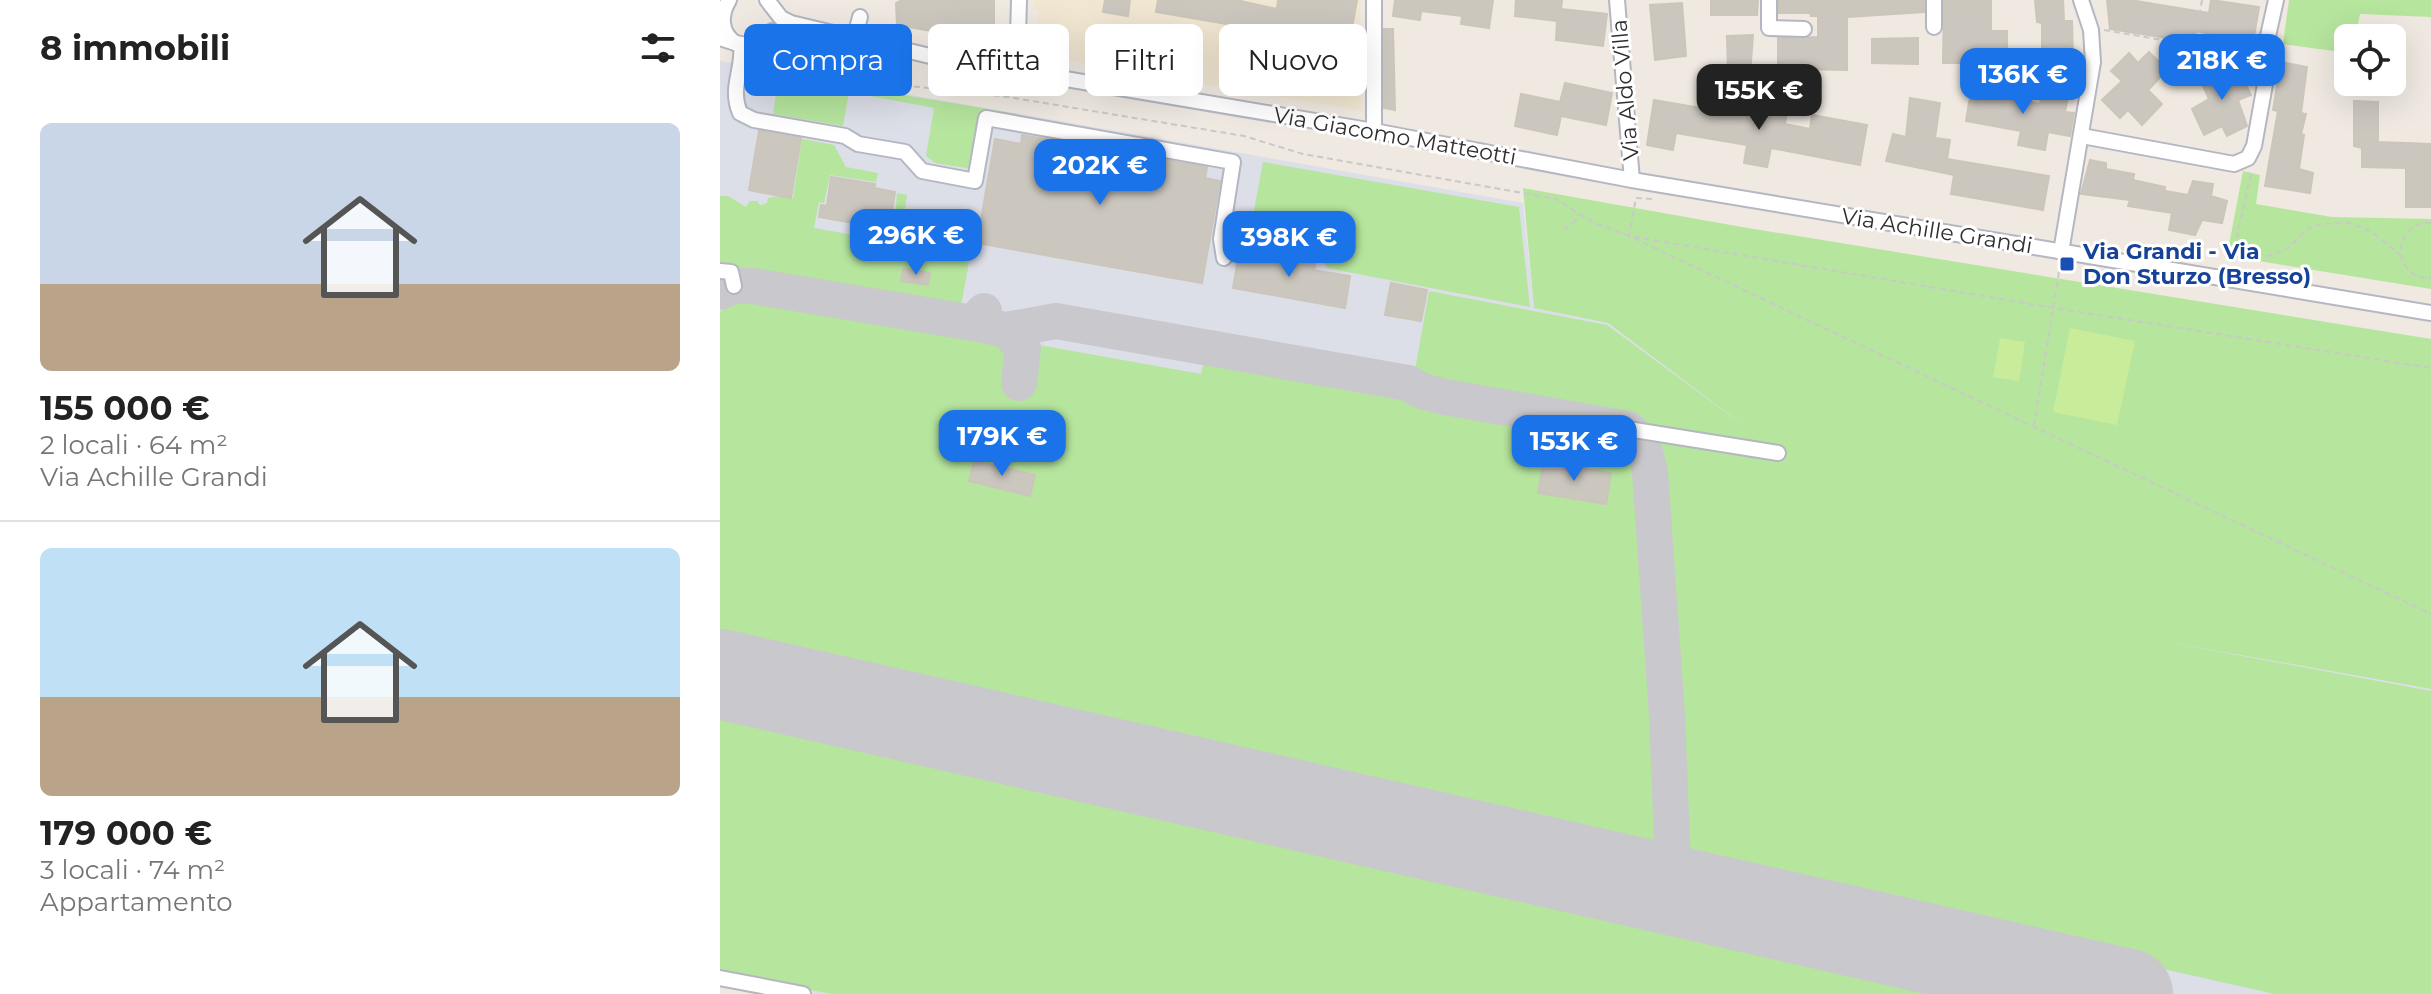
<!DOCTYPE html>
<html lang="it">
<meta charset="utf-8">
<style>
body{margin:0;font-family:Montserrat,sans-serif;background:#f2f2f2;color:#222;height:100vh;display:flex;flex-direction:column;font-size:30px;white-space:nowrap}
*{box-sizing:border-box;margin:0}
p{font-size:26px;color:#767676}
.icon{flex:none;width:44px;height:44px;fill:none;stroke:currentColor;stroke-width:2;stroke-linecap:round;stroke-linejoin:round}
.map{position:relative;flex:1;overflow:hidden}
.details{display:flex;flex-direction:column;background:#fff;width:720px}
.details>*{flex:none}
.guide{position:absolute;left:24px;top:24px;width:760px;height:72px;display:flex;gap:16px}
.buttons{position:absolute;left:1614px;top:24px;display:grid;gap:16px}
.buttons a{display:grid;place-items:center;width:72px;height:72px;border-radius:12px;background:#fff;box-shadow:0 8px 32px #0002;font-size:40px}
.price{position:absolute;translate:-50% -68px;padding:0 18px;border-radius:16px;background:#1a73e8;color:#fff;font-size:26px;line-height:52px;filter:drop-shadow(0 2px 4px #0008)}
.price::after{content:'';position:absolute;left:50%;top:48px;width:24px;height:18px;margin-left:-12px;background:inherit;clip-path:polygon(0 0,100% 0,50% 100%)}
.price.current{background:#222;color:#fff}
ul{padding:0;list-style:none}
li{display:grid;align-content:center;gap:16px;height:424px;padding:0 40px}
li+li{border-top:2px solid #e0e0e0}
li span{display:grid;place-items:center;height:248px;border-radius:12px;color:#555}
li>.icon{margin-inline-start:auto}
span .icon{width:144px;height:144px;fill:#fffc;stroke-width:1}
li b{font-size:34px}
h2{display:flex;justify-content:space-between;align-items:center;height:96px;padding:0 40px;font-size:34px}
.tag{padding:0 28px;border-radius:12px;background:#fff;box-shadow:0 8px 32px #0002;font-size:28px;line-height:72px}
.tag.current{background:#1a73e8;color:#fff}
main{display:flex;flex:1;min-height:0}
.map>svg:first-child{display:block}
.education{fill:#f0e6d1}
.airport{fill:#dcdee8}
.green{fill:#b6e59e}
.pitch{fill:#c9ec9a}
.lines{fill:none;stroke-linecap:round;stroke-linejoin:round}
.taxiway{stroke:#c9c8cc;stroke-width:36}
.runway{stroke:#c9c8cc;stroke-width:90}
.building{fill:#cbc7bf;stroke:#cbc5ba;stroke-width:2}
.minor-casing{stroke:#b4b7c1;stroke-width:18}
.path{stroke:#c9c9c9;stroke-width:2;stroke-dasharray:6 4;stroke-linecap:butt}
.minor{stroke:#fff;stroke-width:14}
.transit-dot{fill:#1a4fb4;stroke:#fff;stroke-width:3}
.labels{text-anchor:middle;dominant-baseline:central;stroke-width:6;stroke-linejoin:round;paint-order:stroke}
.street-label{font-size:22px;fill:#2e2e2e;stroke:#fff}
.transit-label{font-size:22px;font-weight:bold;fill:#164399;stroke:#fff;text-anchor:start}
</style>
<main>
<section class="details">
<h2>8 immobili<svg class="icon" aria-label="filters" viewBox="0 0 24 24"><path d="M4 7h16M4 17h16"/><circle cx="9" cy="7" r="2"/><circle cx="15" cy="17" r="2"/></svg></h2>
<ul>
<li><span style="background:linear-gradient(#c9d6e8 65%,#b9a48a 0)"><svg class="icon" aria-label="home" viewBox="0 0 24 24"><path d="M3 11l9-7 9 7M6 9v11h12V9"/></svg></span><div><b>155 000 €</b><p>2 locali · 64 m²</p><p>Via Achille Grandi</p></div></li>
<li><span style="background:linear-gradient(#bfe0f5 60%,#b9a48a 0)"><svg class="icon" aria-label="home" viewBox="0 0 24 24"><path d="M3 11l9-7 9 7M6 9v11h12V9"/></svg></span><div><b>179 000 €</b><p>3 locali · 74 m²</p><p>Appartamento</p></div></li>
</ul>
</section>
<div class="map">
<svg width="1711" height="994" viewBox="0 0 1711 994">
<rect width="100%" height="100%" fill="#efe9e1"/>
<!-- education -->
<polygon class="education" points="315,0 640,0 641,111 311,54 319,10 313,9"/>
<!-- airport -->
<polygon class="airport" points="0,61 803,203 814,308 888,323 1066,456 1314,617 1711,689 1711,994 45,994 0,986"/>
<!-- green -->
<g class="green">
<polygon points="1569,0 1711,0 1711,17 1640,14 1635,38 1628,38 1628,53 1563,44"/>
<polygon points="26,68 155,90 167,70 169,86 176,89 177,94 298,114 294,119 263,113 252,169 215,163 206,156 214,108 129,92 123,126 53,114 58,80 25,74"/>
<polygon points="82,139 114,145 126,167 158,173 156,182 110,175 104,203 99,202 94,228 151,238 153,227 159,228 160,217 175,219 177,193 187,195 179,250 249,262 241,306 26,270 15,270 0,275 0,196 8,196 26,207 30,201 37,201 40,205 47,203 48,198 59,196 73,198"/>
<polygon points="543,162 799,207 810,307 607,268 600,252 529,237"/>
<polygon points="1523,171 1540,175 1536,204 1612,217 1711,219 1711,289 1507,256"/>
<polygon points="803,188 1022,227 1711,339 1711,689 1431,639 1711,691 1711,994 1555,994 963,861 937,437 1065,456 1054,448 693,382 709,291 887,325 1034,433 888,323 814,308"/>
<polygon points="22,300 307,349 308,343 481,374 484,360 906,435 916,447 927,510 945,789 938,790 940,855 0,642 0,312 11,303"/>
<polygon points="0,707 1272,994 112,994 0,973"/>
</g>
<!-- pitch -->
<g class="pitch">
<polygon points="1350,328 1415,341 1397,425 1333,412"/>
<polygon points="1280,338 1305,342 1299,381 1273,377"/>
</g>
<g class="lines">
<!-- taxiway -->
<g class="taxiway">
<polyline points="0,292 14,286 33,286 253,323 264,311"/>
<path d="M253 323 286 330 336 321 688 383 702 391 725 397 908 429C923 441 926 453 930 472L947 715 954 891"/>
<polyline points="286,330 303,348 299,383"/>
</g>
<!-- runway -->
<polyline class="runway" points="0,674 1408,994"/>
</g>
<!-- building -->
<g class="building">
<polygon points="182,0 274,0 274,30 262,40 177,25 176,3"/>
<polygon points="385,0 410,0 408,16 383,12"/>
<polygon points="438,0 516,0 557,9 558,0 637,0 629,45 436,12"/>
<polygon points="675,0 773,0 769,28 741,24 742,16 701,11 700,20 673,16"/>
<polygon points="796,0 842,0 841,9 887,14 883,46 836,40 837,21 795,16"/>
<polygon points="991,0 1038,0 1037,15 991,15"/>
<polygon points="1059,0 1204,0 1204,12 1127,17 1127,70 1080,69 1080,71 1058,72 1058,38 1098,37 1098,16 1091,16 1090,13 1059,13"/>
<polygon points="1224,0 1271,0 1271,31 1287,31 1287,63 1223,63"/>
<polygon points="1315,0 1343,0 1344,21 1352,21 1353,62 1322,63 1322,23 1317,22"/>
<polygon points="1387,0 1410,0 1489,13 1491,0 1539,7 1533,42 1475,31 1470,42 1390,29"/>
<polygon points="962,3 966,56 935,60 930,5"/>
<polygon points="664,29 673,29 675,110 664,108"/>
<polygon points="1033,35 1030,74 1008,73 1007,36"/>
<polygon points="1198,38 1198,64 1152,63 1152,39"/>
<polygon points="1429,52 1447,70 1428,90 1442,104 1422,125 1408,110 1400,118 1382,100 1402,81 1391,71 1409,53 1418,63"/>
<polygon points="1561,62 1587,67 1581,113 1586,114 1581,134 1584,135 1579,169 1593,173 1590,193 1545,186 1558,111 1553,110"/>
<polygon points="1502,65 1508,78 1520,73 1531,95 1518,100 1527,126 1507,136 1502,126 1484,135 1472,109 1489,99 1478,75"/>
<polygon points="845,83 892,93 886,125 841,116 837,135 795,126 801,94 840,102"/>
<polygon points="1251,91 1320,104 1322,92 1348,96 1345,112 1354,113 1350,136 1328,132 1325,150 1298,145 1301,131 1246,121"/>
<polygon points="1190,98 1220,103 1215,138 1230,140 1227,159 1329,176 1323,210 1231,194 1234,175 1166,161 1173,134 1186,137"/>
<polygon points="934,100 1039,118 1042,101 1068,105 1065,124 1090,129 1092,115 1147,125 1140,165 1051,148 1047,167 1024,163 1027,145 956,133 953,150 927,145"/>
<polygon points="1634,101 1658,102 1658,142 1711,144 1711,207 1686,207 1686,168 1642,167 1642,148 1634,146"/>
<polygon points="39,131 81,138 71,198 29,190"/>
<polygon points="302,135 487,167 485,178 500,181 482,283 257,243 275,139 301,144"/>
<polygon points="1370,160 1386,163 1386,169 1414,174 1413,180 1445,187 1445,191 1468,195 1473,181 1493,184 1491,196 1507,201 1502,223 1482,220 1475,235 1449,230 1452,213 1408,206 1410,200 1361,194"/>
<polygon points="111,177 155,184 154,188 175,192 171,216 159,214 157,227 99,217 101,205 107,206"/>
<polygon points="520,248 595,261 593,270 630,276 625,308 513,288"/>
<polygon points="183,269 210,273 208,285 181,281"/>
<polygon points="671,283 707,290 701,321 665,315"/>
<polygon points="254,461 315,475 310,496 249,481"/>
<polygon points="823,462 891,473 886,504 818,493"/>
</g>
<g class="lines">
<defs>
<g id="minor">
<path d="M9 0C0 15 0 32 15 43"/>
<polyline points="47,0 61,18 71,23 210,56 654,131 912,180 1711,313"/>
<polyline points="654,0 654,131"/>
<polyline points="897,0 912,180"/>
<polyline points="1049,0 1049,28 1084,29"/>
<polyline points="1214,0 1214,27"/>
<polyline points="135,36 140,17"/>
<path d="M0 38C21 45 38 52 52 31"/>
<polyline points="47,39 55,36 128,46 149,45"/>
<path d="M21 45C24 70 9 87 20 113L34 120 125 136 138 144 185 152 202 171 255 181 266 118 513 162 501 239 504 258"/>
<polyline points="1501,50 1547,59"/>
<path d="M263 64C279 55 289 49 296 31"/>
<polyline points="297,70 299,0"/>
<polyline points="1362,136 1514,164 1528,158 1534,146 1547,73 1546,45 1556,0"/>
<polyline points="1341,252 1373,62 1371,30 1361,0"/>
<polyline points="0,271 11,272 14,286"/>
<polyline points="908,429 1058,453"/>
<polyline points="0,978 83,994"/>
</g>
</defs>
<!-- minor casing -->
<use href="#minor" class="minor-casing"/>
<!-- path -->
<g class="path">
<polyline points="1384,30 1489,48"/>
<polyline points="1474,45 1482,0"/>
<polyline points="36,61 137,80 288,97 524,136 583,154 836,199 872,222 909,236 1334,308 1711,368"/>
<polyline points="1531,174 1517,236 1528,250 1548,256 1568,248 1588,229 1600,224 1628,223 1644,228 1657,236 1680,255"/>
<polyline points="932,199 916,198 909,236 1711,614"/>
<path d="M1711 223C1671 221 1671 280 1711 278"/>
<polyline points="844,229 854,222 858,214"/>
<polyline points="514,239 549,245 566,252 596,260 591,301"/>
<polyline points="1314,426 1340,266"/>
</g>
<!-- minor -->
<use href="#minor" class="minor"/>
</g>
<!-- markers -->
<rect class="transit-dot" x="1339" y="256" width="16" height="16" rx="4"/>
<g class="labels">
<!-- street labels -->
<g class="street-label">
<text transform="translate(905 90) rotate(-95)">Via Aldo Villa</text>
<text transform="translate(675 136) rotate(10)">Via Giacomo Matteotti</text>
<text transform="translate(1217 231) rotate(9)">Via Achille Grandi</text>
</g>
<!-- transit labels -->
<g class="transit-label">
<text x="1363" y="251">Via Grandi - Via<tspan x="1363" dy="25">Don Sturzo (Bresso)</tspan></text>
</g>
</g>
</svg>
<div class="buttons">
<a><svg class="icon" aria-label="locate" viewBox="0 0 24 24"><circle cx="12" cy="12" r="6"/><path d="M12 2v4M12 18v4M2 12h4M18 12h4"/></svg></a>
</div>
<b class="price" style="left:1502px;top:102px">218K €</b>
<b class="price" style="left:1303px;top:116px">136K €</b>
<b class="price current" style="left:1039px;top:132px">155K €</b>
<b class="price" style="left:380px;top:207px">202K €</b>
<b class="price" style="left:196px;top:277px">296K €</b>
<b class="price" style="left:569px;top:279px">398K €</b>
<b class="price" style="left:282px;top:478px">179K €</b>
<b class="price" style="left:854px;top:483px">153K €</b>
<div class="guide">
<a class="tag current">Compra</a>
<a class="tag">Affitta</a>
<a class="tag">Filtri</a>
<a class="tag">Nuovo</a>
</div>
</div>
</main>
